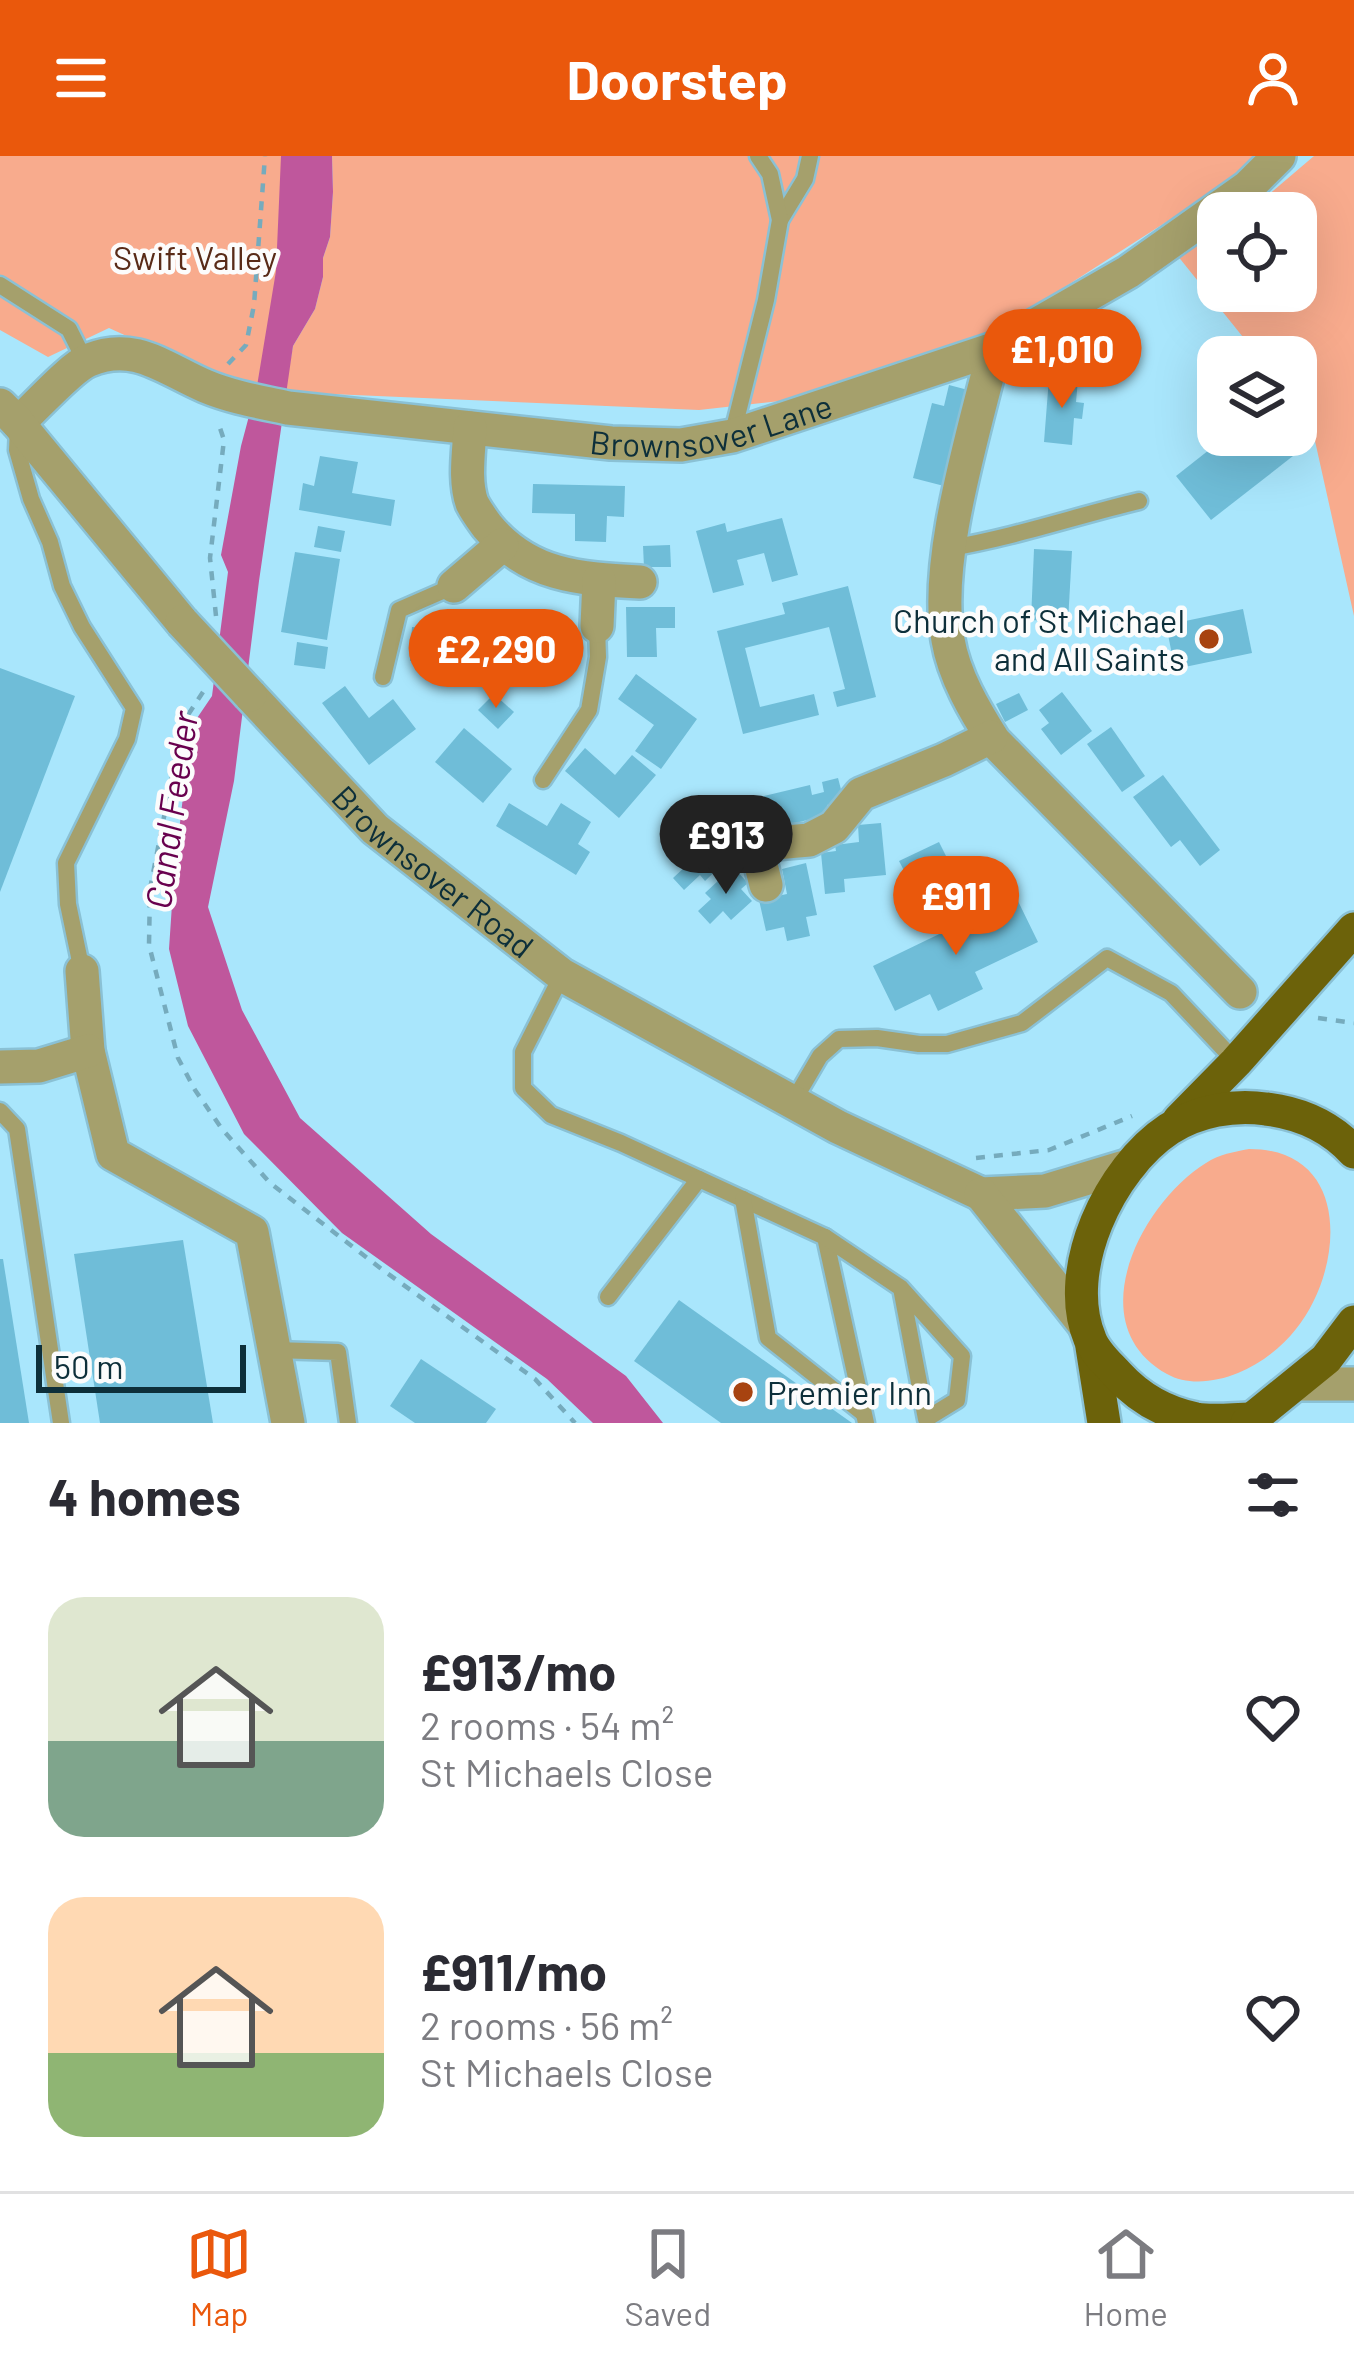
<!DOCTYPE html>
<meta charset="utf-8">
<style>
body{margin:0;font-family:Barlow,sans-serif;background:#f2f2f3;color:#2b2b33;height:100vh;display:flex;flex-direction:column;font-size:45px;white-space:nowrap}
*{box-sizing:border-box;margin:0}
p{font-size:39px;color:#7c7c81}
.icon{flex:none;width:66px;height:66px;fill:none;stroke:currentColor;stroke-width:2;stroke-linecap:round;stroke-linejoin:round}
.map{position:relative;height:1267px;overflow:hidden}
.drawer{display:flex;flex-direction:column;background:#fff;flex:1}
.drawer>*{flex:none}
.tools{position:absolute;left:1197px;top:36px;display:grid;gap:24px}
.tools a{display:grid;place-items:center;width:120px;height:120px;border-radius:24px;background:#fff;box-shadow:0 12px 48px #0002;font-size:60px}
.scale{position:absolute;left:36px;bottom:30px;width:210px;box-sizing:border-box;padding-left:12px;border:6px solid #0d2f3a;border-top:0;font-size:33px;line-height:42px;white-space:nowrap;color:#0d2f3a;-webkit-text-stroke:9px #fcfcfc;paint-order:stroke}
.price{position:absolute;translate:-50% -102px;padding:0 27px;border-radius:42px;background:#ea580c;color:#fff;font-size:39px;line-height:78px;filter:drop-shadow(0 3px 6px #0008)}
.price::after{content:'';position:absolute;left:50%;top:72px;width:36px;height:27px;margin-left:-18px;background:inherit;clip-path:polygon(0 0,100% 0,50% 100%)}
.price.selected{background:#222;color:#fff}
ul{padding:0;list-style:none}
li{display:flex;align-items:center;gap:36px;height:300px;padding:0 48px}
li span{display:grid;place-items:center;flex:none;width:336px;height:240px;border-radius:36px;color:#555}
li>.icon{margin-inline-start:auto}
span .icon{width:144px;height:144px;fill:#fffc;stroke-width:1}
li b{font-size:51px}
h2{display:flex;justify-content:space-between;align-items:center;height:144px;padding:0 48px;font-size:51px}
header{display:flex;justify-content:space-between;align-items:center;height:156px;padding:0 48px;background:#ea580c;color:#fff;font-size:54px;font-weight:700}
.menu{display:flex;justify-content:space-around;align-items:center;height:168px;border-top:3px solid #e1e1e2;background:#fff;font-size:33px;color:#7c7c81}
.menu a{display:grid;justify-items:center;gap:6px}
.menu .selected{color:#ea580c}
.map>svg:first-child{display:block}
.green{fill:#f8ab8d}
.water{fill:#bf579c}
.building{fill:#6fbdd8}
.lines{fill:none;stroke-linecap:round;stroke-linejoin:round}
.service-casing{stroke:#8ac1d5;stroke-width:21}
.minor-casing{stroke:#8ac1d5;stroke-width:38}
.tertiary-casing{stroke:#8ac1d5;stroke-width:38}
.trunk-casing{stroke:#8ac1d5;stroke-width:38}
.path{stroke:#76abbd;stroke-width:4.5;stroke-dasharray:9 9;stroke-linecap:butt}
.service{stroke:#a5a06c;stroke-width:16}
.minor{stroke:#a5a06c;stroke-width:33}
.tertiary{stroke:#a5a06c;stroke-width:33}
.trunk{stroke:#6c620a;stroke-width:33}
.tertiary-bridge-casing{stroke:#8ac1d5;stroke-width:38;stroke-linecap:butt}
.tertiary-bridge{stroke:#a5a06c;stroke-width:33}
.poi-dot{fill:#a74310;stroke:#fcfcfc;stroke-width:4.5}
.labels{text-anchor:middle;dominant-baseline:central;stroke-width:9;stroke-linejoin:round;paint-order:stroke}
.park-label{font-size:33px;fill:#592b18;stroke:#fcfcfc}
.street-label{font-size:33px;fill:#0d2f3a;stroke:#fcfcfc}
.poi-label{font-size:33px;fill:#0d2f3a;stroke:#fcfcfc;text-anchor:end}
.water-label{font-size:36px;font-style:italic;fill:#68004e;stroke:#fcfcfc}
</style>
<header><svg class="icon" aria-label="menu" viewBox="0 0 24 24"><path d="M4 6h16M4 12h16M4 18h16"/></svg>Doorstep<svg class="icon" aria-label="person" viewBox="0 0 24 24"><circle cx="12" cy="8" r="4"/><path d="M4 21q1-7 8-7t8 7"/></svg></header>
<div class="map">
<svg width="1354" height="1267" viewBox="0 0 1354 1267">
<rect width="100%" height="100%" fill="#a9e6fc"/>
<!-- green -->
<g class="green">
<polygon points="0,0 299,0 263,231 206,216 109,172 48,201 0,174"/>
<polygon points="332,0 1256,0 1238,20 1007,168 848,229 780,245 699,254 285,236 293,190 315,153 323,121 323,102 330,81 333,36"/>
<polygon points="1314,0 1354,0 1354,460 1311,267 1296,247 1296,201 1259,201 1177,99 1218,74 1218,135 1296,135 1296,57 1247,57"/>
<path d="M1249 993C1353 993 1344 1114 1296 1173 1281 1192 1260 1208 1238 1217 1216 1226 1188 1230 1167 1218 1079 1169 1140 1048 1206 1007 1219 998 1234 996 1249 993Z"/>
</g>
<!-- water -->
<polygon class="water" points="281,0 332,0 333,36 330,81 323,102 323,121 315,153 293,190 259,425 234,625 208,751 242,854 300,962 431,1078 626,1220 663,1267 593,1267 547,1223 342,1077 244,978 188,870 169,793 174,719 191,571 212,540 228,416 221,399 241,290 257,230 276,115"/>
<!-- building -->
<g class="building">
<polygon points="1049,222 1078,224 1076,246 1084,247 1082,263 1074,262 1072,289 1044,286"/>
<polygon points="949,229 968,234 944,330 913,322 932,247 944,250"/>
<polygon points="1228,279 1277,279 1293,300 1211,364 1176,320"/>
<polygon points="320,300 358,306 352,337 395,344 391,370 299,354 303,327 314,330"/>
<polygon points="533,328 625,330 624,361 607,360 606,386 575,385 575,358 532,357"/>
<polygon points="782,362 798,419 772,426 764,397 737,404 744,429 713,437 696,375 725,367 727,376"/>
<polygon points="318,370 345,375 341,396 314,391"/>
<polygon points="670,389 671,411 644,411 643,390"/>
<polygon points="1034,393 1072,395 1068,466 1031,464"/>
<polygon points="295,396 340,403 327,484 281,476"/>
<polygon points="848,430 876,541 837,551 833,536 845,533 829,471 745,492 760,551 814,538 819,559 743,578 717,475 785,458 782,447"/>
<polygon points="626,451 675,451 675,472 656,472 657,501 627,501"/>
<polygon points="1243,453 1252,497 1175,513 1166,469"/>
<polygon points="493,461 561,468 557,506 489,499"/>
<polygon points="412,471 480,476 478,509 410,505"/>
<polygon points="297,486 328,491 325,513 294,509"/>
<polygon points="0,512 75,540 0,736"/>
<polygon points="636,518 697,563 661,613 635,595 654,569 618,543"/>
<polygon points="345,530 369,562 393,543 416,573 369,609 322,547"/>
<polygon points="1062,536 1092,575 1061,599 1041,573 1049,567 1039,554"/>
<polygon points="1019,537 1028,554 1005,566 996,548"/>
<polygon points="494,538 514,556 498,573 478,554"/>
<polygon points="1111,571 1145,620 1122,636 1087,588"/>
<polygon points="464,572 512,613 483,647 435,606"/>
<polygon points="585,592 615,619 632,599 656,619 619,662 565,615"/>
<polygon points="1163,619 1220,694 1200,710 1180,684 1171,691 1133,641"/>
<polygon points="838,622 844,645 827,649 830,658 773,673 764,640 810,629 812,639 824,636 822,626"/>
<polygon points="509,647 547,670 561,647 591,666 578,688 590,696 576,719 496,670"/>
<polygon points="881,667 886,719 844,723 845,736 825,738 821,697 836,695 835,689 859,686 858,669"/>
<polygon points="696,677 713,694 722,685 734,697 705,725 700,719 684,734 673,722 687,709 675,697"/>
<polygon points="939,686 950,708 910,726 899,705"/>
<polygon points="806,707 817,759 806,761 810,780 787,785 784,771 766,775 759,744 787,738 782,713"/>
<polygon points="733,711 748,727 741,733 752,745 731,764 723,755 710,768 698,755 711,743 705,737"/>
<polygon points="1016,741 1038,786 975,816 983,833 938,855 930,838 895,855 873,810"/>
<polygon points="183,1084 213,1267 100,1267 74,1098"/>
<polygon points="0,1103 3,1103 29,1267 0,1267"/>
<polygon points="679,1144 852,1267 721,1267 634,1205"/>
<polygon points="421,1203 496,1253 486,1267 415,1267 390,1250"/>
</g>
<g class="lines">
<defs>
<g id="service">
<polyline points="780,64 805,23 810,0"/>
<polyline points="0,129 69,173 85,205"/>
<polyline points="18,272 17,294 31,343 50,386 62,430 82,471 134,552 127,583 66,707 68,748 82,815"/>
<polyline points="732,280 766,144 780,64 770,18 758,0"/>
<path d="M950 392C1015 381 1076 360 1139 345"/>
<polyline points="383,521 399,454 454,430"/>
<polyline points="543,624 589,554 598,501 597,470"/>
<polyline points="562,819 523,896 523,932 551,959 621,987 825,1081 866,1267"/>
<polyline points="793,946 820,900 839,883 877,882 919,888 947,888 1022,867 1107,802 1171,837 1236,906"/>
<polyline points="0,955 17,973 61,1267"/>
<polyline points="743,1043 768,1182 863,1257"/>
<polyline points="825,1081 901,1132 962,1200 957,1244 926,1263 901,1132"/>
<polyline points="608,1141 699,1023"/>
<polyline points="275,1194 338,1196 348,1267"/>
</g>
<g id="minor">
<path d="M994 193C975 274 933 404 948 484 954 520 975 555 994 585L1240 836"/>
<path id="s1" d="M18 267C35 252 71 211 89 204 135 185 165 213 205 230 231 241 260 246 288 252L611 287 681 289 732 280 994 193 1128 116 1248 31 1279 0"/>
<path d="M470 272C469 296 464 324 472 347 476 355 482 363 487 370 528 420 579 423 640 426"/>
<polyline points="454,430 502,389"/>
<polyline points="597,470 599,424"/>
<polyline points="732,666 757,693 766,729"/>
<polyline points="753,689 809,684 834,671 861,638 944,604 991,581"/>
<polyline points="82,815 88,895 113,998 252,1076 288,1267"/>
<polyline points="0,911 39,910 88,895"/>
</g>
<g id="tertiary">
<polyline points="0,249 18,267 182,466"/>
<path id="s2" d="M250 539 375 673 562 819 838 971 981 1038 1045 1035 1131 1009"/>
<polyline points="981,1038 1084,1168"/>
<polyline points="1297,1228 1354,1228"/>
</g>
<g id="trunk">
<polyline points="1179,964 1236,906 1354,773"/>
<polyline points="1092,1191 1104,1267"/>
<path d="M1251 1263C1234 1263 1214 1266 1196 1263 1166 1257 1139 1242 1118 1219 1108 1208 1095 1197 1090 1183 1061 1114 1110 1012 1169 973 1197 955 1234 948 1266 953 1300 957 1331 971 1354 996"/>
<polyline points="1247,1267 1326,1203 1354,1166"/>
</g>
</defs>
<!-- service casing -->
<use href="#service" class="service-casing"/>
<!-- minor casing -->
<use href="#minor" class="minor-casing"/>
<!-- tertiary casing -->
<use href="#tertiary" class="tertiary-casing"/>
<!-- trunk casing -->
<use href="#trunk" class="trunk-casing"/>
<!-- path -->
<g class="path">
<polyline points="228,208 246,189 254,149 265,0"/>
<polyline points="216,460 210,402 224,284 219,269"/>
<polyline points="203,536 182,568 150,733 149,789 178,902 195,934 222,973 270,1027 384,1115 535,1223 575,1267"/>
<polyline points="1318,862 1354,867"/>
<polyline points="976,1002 1049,994 1132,960"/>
</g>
<!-- service -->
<use href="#service" class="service"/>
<!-- minor -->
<use href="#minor" class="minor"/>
<!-- tertiary -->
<use href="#tertiary" class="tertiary"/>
<!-- trunk -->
<use href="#trunk" class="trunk"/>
<defs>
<polyline id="tertiary-bridge" points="182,466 250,539"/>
</defs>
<!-- tertiary-bridge casing -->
<use href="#tertiary-bridge" class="tertiary-bridge-casing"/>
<!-- tertiary-bridge -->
<use href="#tertiary-bridge" class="tertiary-bridge"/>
</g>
<!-- markers -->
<g class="poi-dot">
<circle cx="1209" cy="483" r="12"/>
<circle cx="743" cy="1236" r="12"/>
</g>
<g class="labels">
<!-- park labels -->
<g class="park-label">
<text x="195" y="101">Swift Valley</text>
</g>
<!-- street labels -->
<g class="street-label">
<text stroke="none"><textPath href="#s1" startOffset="732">Brownsover Lane</textPath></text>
<text stroke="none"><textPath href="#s2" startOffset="255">Brownsover Road</textPath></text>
</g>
<!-- poi labels -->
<g class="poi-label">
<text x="1185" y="464">Church of St Michael<tspan x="1185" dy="38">and All Saints</tspan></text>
<text x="767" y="1236" text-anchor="start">Premier Inn</text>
</g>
<!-- water labels -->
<g class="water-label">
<text transform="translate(170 654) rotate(-82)">Canal Feeder</text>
</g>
</g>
</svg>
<div class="tools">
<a><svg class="icon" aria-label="locate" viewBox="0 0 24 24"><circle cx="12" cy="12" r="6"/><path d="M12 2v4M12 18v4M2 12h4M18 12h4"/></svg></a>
<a><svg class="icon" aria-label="layers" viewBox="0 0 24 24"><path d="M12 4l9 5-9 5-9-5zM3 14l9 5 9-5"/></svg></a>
</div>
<div class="scale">50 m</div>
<b class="price" style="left:1062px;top:255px">£1,010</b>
<b class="price" style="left:496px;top:555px">£2,290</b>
<b class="price selected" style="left:726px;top:741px">£913</b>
<b class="price" style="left:956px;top:802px">£911</b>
</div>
<section class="drawer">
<h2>4 homes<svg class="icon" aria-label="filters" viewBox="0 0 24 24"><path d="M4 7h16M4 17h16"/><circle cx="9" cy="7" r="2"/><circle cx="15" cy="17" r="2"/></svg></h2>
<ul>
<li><span style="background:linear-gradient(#dfe7d0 60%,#7fa58c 0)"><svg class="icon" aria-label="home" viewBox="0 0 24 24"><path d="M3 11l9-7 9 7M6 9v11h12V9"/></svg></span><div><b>£913/mo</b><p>2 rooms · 54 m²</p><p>St Michaels Close</p></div><svg class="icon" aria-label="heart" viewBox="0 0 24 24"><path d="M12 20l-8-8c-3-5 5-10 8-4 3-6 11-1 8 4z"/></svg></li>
<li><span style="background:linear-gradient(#ffd9b3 65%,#8fb573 0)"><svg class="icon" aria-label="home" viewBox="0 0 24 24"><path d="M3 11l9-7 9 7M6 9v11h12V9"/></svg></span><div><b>£911/mo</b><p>2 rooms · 56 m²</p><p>St Michaels Close</p></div><svg class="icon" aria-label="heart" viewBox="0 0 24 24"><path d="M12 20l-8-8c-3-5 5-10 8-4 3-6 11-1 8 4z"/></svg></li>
</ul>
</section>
<nav class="menu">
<a class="selected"><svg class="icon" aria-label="map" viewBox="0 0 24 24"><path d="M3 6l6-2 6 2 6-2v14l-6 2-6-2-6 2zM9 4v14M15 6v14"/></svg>Map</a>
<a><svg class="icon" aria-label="saved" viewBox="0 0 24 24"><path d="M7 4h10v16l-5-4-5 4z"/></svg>Saved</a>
<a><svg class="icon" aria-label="home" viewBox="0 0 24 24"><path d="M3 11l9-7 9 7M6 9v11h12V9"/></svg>Home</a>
</nav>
